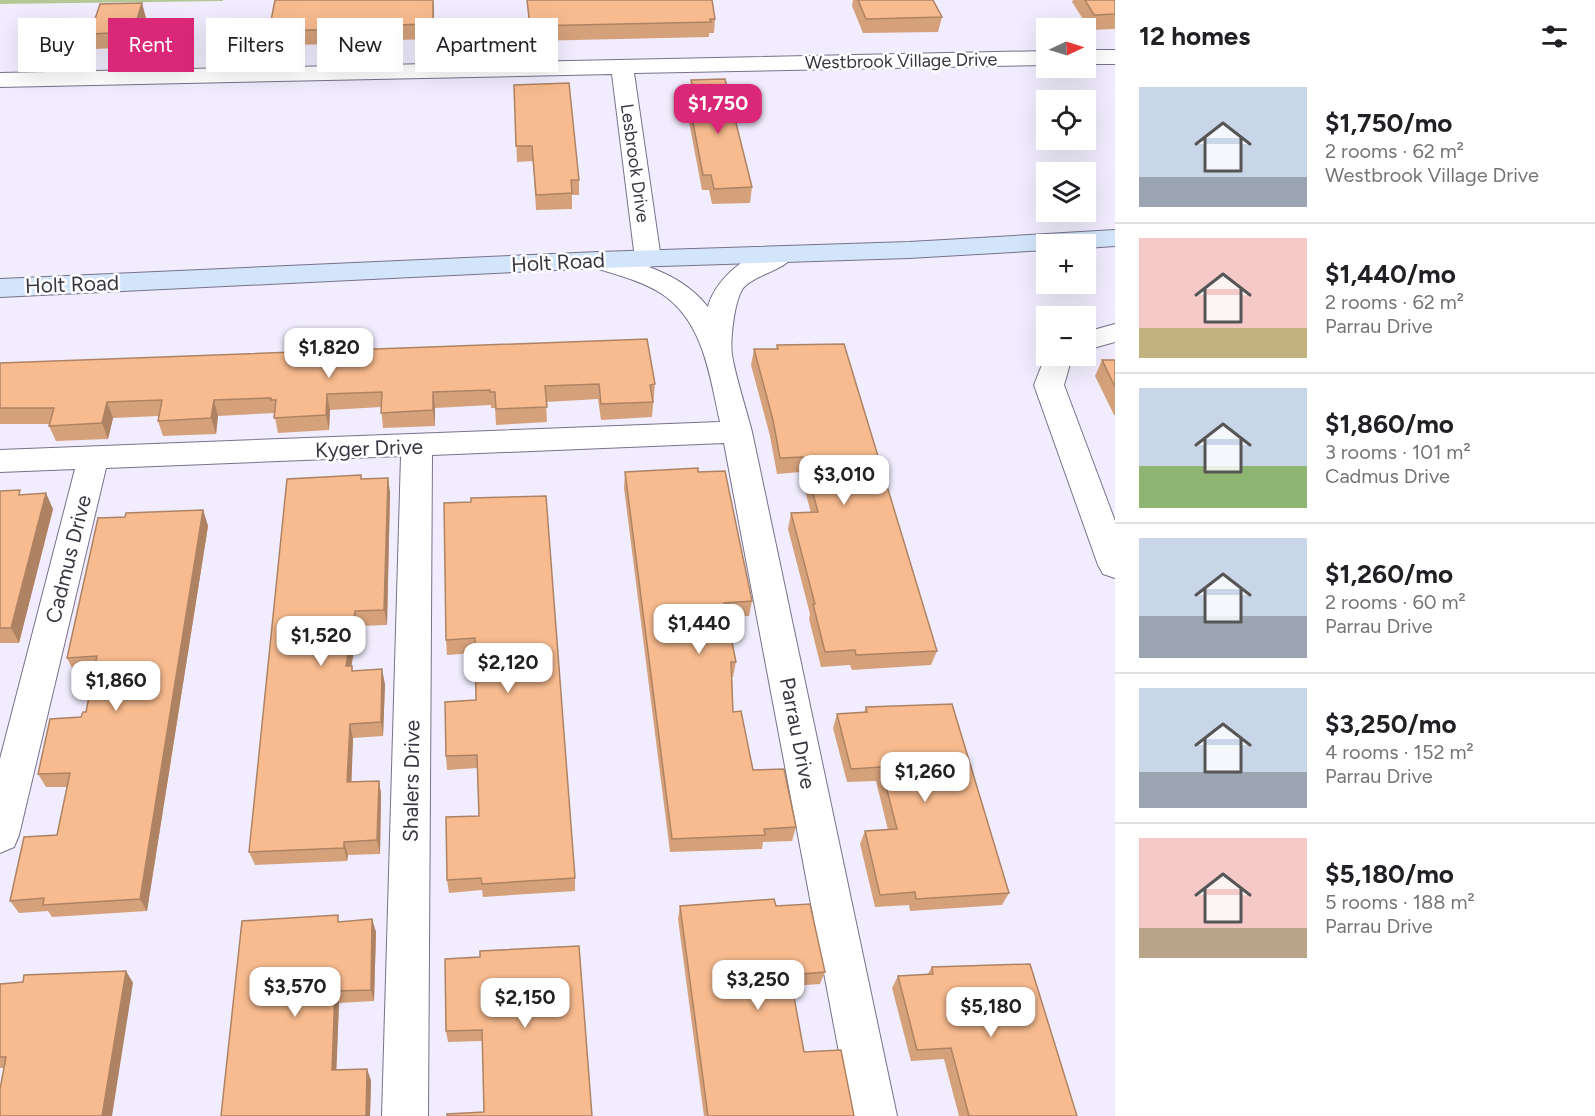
<!DOCTYPE html>
<meta charset="utf-8">
<style>
body{margin:0;font-family:Figtree,sans-serif;background:#f2f2f2;color:#202124;height:100vh;display:flex;flex-direction:column;font-size:22px;white-space:nowrap}
*{box-sizing:border-box;margin:0}
p{font-size:20px;color:#757577}
.icon{flex:none;width:33px;height:33px;fill:none;stroke:currentColor;stroke-width:2;stroke-linecap:round;stroke-linejoin:round}
.map{position:relative;flex:1;overflow:hidden}
.sheet{display:flex;flex-direction:column;background:#fff;width:480px}
.sheet>*{flex:none}
.top-card{position:absolute;left:18px;top:18px;width:570px;height:54px;display:flex;gap:12px}
.needle{width:39px;rotate:86deg}
.buttons{position:absolute;left:1036px;top:18px;display:grid;gap:12px}
.buttons a{display:grid;place-items:center;width:60px;height:60px;border-radius:0px;background:#fff;box-shadow:0 6px 24px #0002;font-size:30px}
.price{position:absolute;translate:-50% -51px;padding:0 14px;border-radius:12px;background:#fff;color:#222;font-size:20px;line-height:39px;filter:drop-shadow(0 2px 3px #0008)}
.price::after{content:'';position:absolute;left:50%;top:36px;width:18px;height:14px;margin-left:-9px;background:inherit;clip-path:polygon(0 0,100% 0,50% 100%)}
.price.on{background:#db2777;color:#fff}
ul{padding:0;list-style:none}
li{display:flex;align-items:center;gap:18px;height:150px;padding:0 24px}
li+li{border-top:2px solid #e0e0e0}
li span{display:grid;place-items:center;flex:none;width:168px;height:120px;border-radius:0px;color:#555}
li>.icon{margin-inline-start:auto}
span .icon{width:72px;height:72px;fill:#fffc;stroke-width:1}
li b{font-size:26px}
h2{display:flex;justify-content:space-between;align-items:center;height:72px;padding:0 24px;font-size:26px}
.tag{padding:0 21px;border-radius:0px;background:#fff;box-shadow:0 6px 24px #0002;font-size:21px;line-height:54px}
.tag.on{background:#db2777;color:#fff}
main{display:flex;flex:1;min-height:0}
.map>svg:first-child{display:block}
.green{fill:#b6c796}
.lines{fill:none;stroke-linecap:round;stroke-linejoin:round}
.street-casing{stroke:#77728b;stroke-width:2}
.secondary-casing{stroke:#77728b;stroke-width:2}
.street{fill:#fff;fill-rule:evenodd}
.secondary{fill:#d3e5fa;fill-rule:evenodd}
.wall{fill:#d5a17b}
.shaded-wall{fill:#ae8364}
.building{fill:#f8bb8f;stroke:#ae8364;stroke-width:1.5}
.labels{text-anchor:middle;dominant-baseline:central;stroke-width:5;stroke-linejoin:round;paint-order:stroke}
.far-street-label{font-size:18px;fill:#393742;stroke:#fff}
.street-label{font-size:21px;fill:#393742;stroke:#fff}
</style>
<main>
<div class="map">
<svg width="1115" height="1116" viewBox="0 0 1115 1116">
<rect width="100%" height="100%" fill="#f1edfe"/>
<!-- green -->
<polygon class="green" points="0,0 223,0 223,1 0,4"/>
<g class="lines">
<defs>
<g id="street">
<rect x="1086" y="50" width="29" height="14"/>
<path d="M1047 51V65L634 73 661 259 657 265 649 267C673 276 692 287 708 307 715 277 759 241 790 249L794 255C784 271 758 273 744 287 734 299 730 341 732 355 736 379 746 408 752 432L897 1116H851L724 443 432 455 428 1116H382L401 456 106 468 19 835 14 847 0 853V759L75 469 0 472V450L720 422C710 377 704 322 662 294 641 280 613 274 589 266L585 260 589 254 598 252 638 263 635 259 612 74 0 87V73Z"/>
<polygon points="1115,324 1115,342 1086,350 1086,332"/>
<polygon points="1047,352 1047,356 1075,356 1070,364 1064,385 1115,521 1115,578 1103,574 1098,565 1034,385"/>
</g>
<polygon id="secondary" points="1115,230 1115,246 1086,248 1086,244 1047,244 1047,250 909,258 598,268 0,297 0,279 598,252 909,242"/>
</defs>
<!-- street casing -->
<use href="#street" class="street-casing"/>
<!-- secondary casing -->
<use href="#secondary" class="secondary-casing"/>
<!-- street -->
<use href="#street" class="street"/>
<!-- secondary -->
<use href="#secondary" class="secondary"/>
</g>
<!-- wall -->
<g class="wall">
<polygon points="275,0 433,0 434,39 358,41 358,44 271,45 269,31"/>
<polygon points="527,0 715,19 714,33 709,33 709,37 531,41 528,14"/>
<polygon points="853,0 933,0 942,17 938,32 863,33 852,6"/>
<polygon points="1073,0 1115,0 1115,29 1090,30 1072,2"/>
<polygon points="146,18 137,47 94,49 90,34"/>
<polygon points="691,80 752,187 750,203 712,204 709,190 702,190 686,106 687,91 690,91"/>
<polygon points="514,85 579,180 579,195 572,195 572,209 536,210 533,161 517,162"/>
<polygon points="777,345 937,651 931,665 852,670 850,665 821,667 809,619 810,614 788,529 791,513 811,513 800,472 777,474 770,436 751,365 754,349 776,349"/>
<polygon points="1102,360 1115,360 1115,415 1114,415 1095,376"/>
<polygon points="0,363 655,384 652,417 601,420 598,399 546,402 547,422 496,425 495,408 491,408 491,405 435,408 435,426 383,428 381,407 330,410 329,430 278,433 274,413 218,416 216,434 163,436 158,421 159,416 113,418 108,439 56,441 49,426 50,424 0,424"/>
<polygon points="625,472 698,472 752,601 749,616 727,617 736,662 733,677 732,677 733,712 753,770 796,827 792,841 763,842 762,849 670,852 624,488"/>
<polygon points="361,475 362,479 388,478 390,493 387,625 358,626 351,666 353,671 385,684 383,736 353,738 351,782 379,781 381,794 380,854 348,855 347,861 255,865 249,852"/>
<polygon points="0,491 22,495 53,509 19,643 0,643"/>
<polygon points="444,503 575,878 575,891 483,897 482,890 449,893 447,880 479,816 477,768 447,770 446,756 476,700 475,653 447,655 446,640"/>
<polygon points="203,510 208,526 147,911 52,917 48,911 19,913 10,901 57,835 67,787 46,787 38,774 86,712 94,671 74,672 67,658 125,517"/>
<polygon points="866,707 1009,893 1002,905 910,911 909,905 875,907 860,844 865,831 888,830 876,781 847,782 833,728 837,714 864,712"/>
<polygon points="680,906 776,906 825,972 820,984 792,986 804,1052 854,1116 704,1116 678,919"/>
<polygon points="372,919 376,932 374,1001 339,1003 336,1070 371,1080 370,1116 221,1116 340,922"/>
<polygon points="445,959 592,1116 484,1112 482,1041 448,1042 446,1031"/>
<polygon points="932,967 1077,1116 959,1116 944,1059 911,1061 892,988 898,976 927,975"/>
<polygon points="126,971 133,983 4,1068 0,1068 0,984 23,982"/>
</g>
<!-- shaded-wall -->
<g class="shaded-wall">
<polygon points="433,0 434,7 434,39 433,24"/>
<polygon points="142,3 146,18 137,47 133,32"/>
<polygon points="433,392 435,408 435,426 433,410"/>
<polygon points="327,394 330,410 329,430 326,415"/>
<polygon points="214,400 218,416 216,434 211,418"/>
<polygon points="107,402 113,418 108,439 102,423"/>
<polygon points="388,478 390,493 387,625 384,610"/>
<polygon points="46,493 53,509 19,643 11,628"/>
<polygon points="203,510 208,526 147,911 140,899"/>
<polygon points="355,611 358,626 349,681 346,666"/>
<polygon points="382,669 385,684 383,736 381,722"/>
<polygon points="350,724 353,738 351,796 347,782"/>
<polygon points="379,781 381,794 380,854 377,840"/>
<polygon points="344,842 348,855 347,861 344,848"/>
<polygon points="372,919 376,932 374,1001 371,990"/>
<polygon points="126,971 133,983 112,1116 102,1116"/>
<polygon points="335,991 339,1003 336,1081 332,1070"/>
<polygon points="367,1069 371,1080 370,1116 366,1116"/>
</g>
<!-- building -->
<g class="building">
<polygon points="275,0 433,0 433,24 356,26 356,29 269,31"/>
<polygon points="527,0 712,0 715,19 710,19 711,22 530,26"/>
<polygon points="858,0 933,0 942,17 866,19"/>
<polygon points="1085,0 1115,0 1115,14 1094,15"/>
<polygon points="142,3 133,32 90,34 100,4"/>
<polygon points="725,79 752,187 714,189 711,175 703,175 687,91 694,91 691,80"/>
<polygon points="569,83 579,180 571,180 572,193 536,195 532,146 516,146 514,85"/>
<polygon points="647,339 655,384 650,385 653,402 601,404 599,384 545,386 547,407 496,409 495,392 490,392 490,390 433,392 433,410 381,413 382,392 327,394 326,415 274,418 276,400 271,400 271,398 214,400 211,418 158,421 162,400 107,402 102,423 49,426 54,408 0,408 0,363"/>
<polygon points="844,344 937,651 856,655 855,650 825,652 813,604 815,604 791,513 818,512 803,457 780,458 773,420 754,349 778,349 777,345"/>
<polygon points="1102,360 1115,360 1115,387"/>
<polygon points="698,468 698,472 725,471 752,601 724,603 736,662 731,662 733,712 741,711 753,770 784,769 796,827 764,829 765,835 672,839 625,472"/>
<polygon points="361,475 361,479 388,478 384,610 355,611 346,666 352,666 352,671 382,669 381,722 350,724 347,782 379,781 377,840 344,842 344,848 249,852 287,479"/>
<polygon points="20,490 19,495 46,493 11,628 0,628 0,491"/>
<polygon points="546,496 575,878 482,884 481,878 447,880 446,817 479,816 477,755 446,756 445,702 476,700 475,638 446,640 444,503 471,502 471,498"/>
<polygon points="203,510 140,899 43,905 44,898 10,901 24,837 57,835 70,773 38,774 50,719 81,717 83,712 86,712 97,656 67,658 98,518 125,517 126,513"/>
<polygon points="952,704 1009,893 916,899 915,892 880,895 865,831 897,829 881,767 851,769 837,714 867,712 866,707"/>
<polygon points="774,899 776,906 810,904 825,972 790,975 804,1052 841,1050 854,1116 708,1116 680,906"/>
<polygon points="338,915 338,922 372,919 371,990 335,991 332,1070 367,1069 366,1116 221,1116 242,921"/>
<polygon points="579,946 592,1116 447,1116 447,1114 484,1112 482,1030 446,1031 445,959 480,957 480,951"/>
<polygon points="1030,964 1077,1116 969,1116 951,1048 917,1050 898,976 933,974 932,967"/>
<polygon points="126,971 102,1116 0,1116 0,1089 6,1057 0,1057 0,984 23,982 24,975"/>
</g>
<g class="labels">
<!-- far-street labels -->
<g class="far-street-label">
<text transform="translate(901 61) rotate(-1)">Westbrook Village Drive</text>
<text transform="translate(635 163) rotate(82)">Lesbrook Drive</text>
</g>
<!-- street labels -->
<g class="street-label">
<text transform="translate(558 262) rotate(-3)">Holt Road</text>
<text transform="translate(72 284) rotate(-2)">Holt Road</text>
<text transform="translate(369 448) rotate(-2)">Kyger Drive</text>
<text transform="translate(68 559) rotate(-76)">Cadmus Drive</text>
<text transform="translate(798 733) rotate(79)">Parrau Drive</text>
<text transform="translate(411 781) rotate(-89)">Shalers Drive</text>
</g>
</g>
</svg>
<div class="buttons">
<a><svg class="needle" viewBox="-14 -14 28 28"><path d="M0-13l5 13h-10z" fill="#e53935"/><path d="M0 13l5-13h-10z" fill="#757577"/></svg></a>
<a><svg class="icon" aria-label="locate" viewBox="0 0 24 24"><circle cx="12" cy="12" r="6"/><path d="M12 2v4M12 18v4M2 12h4M18 12h4"/></svg></a>
<a><svg class="icon" aria-label="layers" viewBox="0 0 24 24"><path d="M12 4l9 5-9 5-9-5zM3 14l9 5 9-5"/></svg></a>
<a>+</a>
<a>−</a>
</div>
<b class="price on" style="left:718px;top:135px">$1,750</b>
<b class="price" style="left:329px;top:379px">$1,820</b>
<b class="price" style="left:844px;top:506px">$3,010</b>
<b class="price" style="left:699px;top:655px">$1,440</b>
<b class="price" style="left:321px;top:667px">$1,520</b>
<b class="price" style="left:508px;top:694px">$2,120</b>
<b class="price" style="left:116px;top:712px">$1,860</b>
<b class="price" style="left:925px;top:803px">$1,260</b>
<b class="price" style="left:758px;top:1011px">$3,250</b>
<b class="price" style="left:295px;top:1018px">$3,570</b>
<b class="price" style="left:525px;top:1029px">$2,150</b>
<b class="price" style="left:991px;top:1038px">$5,180</b>
<div class="top-card">
<a class="tag">Buy</a>
<a class="tag on">Rent</a>
<a class="tag">Filters</a>
<a class="tag">New</a>
<a class="tag">Apartment</a>
</div>
</div>
<section class="sheet">
<h2>12 homes<svg class="icon" aria-label="filters" viewBox="0 0 24 24"><path d="M4 7h16M4 17h16"/><circle cx="9" cy="7" r="2"/><circle cx="15" cy="17" r="2"/></svg></h2>
<ul>
<li><span style="background:linear-gradient(#c9d6e8 75%,#9aa5b1 0)"><svg class="icon" aria-label="home" viewBox="0 0 24 24"><path d="M3 11l9-7 9 7M6 9v11h12V9"/></svg></span><div><b>$1,750/mo</b><p>2 rooms · 62 m²</p><p>Westbrook Village Drive</p></div></li>
<li><span style="background:linear-gradient(#f6c9c9 75%,#c2b280 0)"><svg class="icon" aria-label="home" viewBox="0 0 24 24"><path d="M3 11l9-7 9 7M6 9v11h12V9"/></svg></span><div><b>$1,440/mo</b><p>2 rooms · 62 m²</p><p>Parrau Drive</p></div></li>
<li><span style="background:linear-gradient(#c9d6e8 65%,#8fb573 0)"><svg class="icon" aria-label="home" viewBox="0 0 24 24"><path d="M3 11l9-7 9 7M6 9v11h12V9"/></svg></span><div><b>$1,860/mo</b><p>3 rooms · 101 m²</p><p>Cadmus Drive</p></div></li>
<li><span style="background:linear-gradient(#c9d6e8 65%,#9aa5b1 0)"><svg class="icon" aria-label="home" viewBox="0 0 24 24"><path d="M3 11l9-7 9 7M6 9v11h12V9"/></svg></span><div><b>$1,260/mo</b><p>2 rooms · 60 m²</p><p>Parrau Drive</p></div></li>
<li><span style="background:linear-gradient(#c9d6e8 70%,#9aa5b1 0)"><svg class="icon" aria-label="home" viewBox="0 0 24 24"><path d="M3 11l9-7 9 7M6 9v11h12V9"/></svg></span><div><b>$3,250/mo</b><p>4 rooms · 152 m²</p><p>Parrau Drive</p></div></li>
<li><span style="background:linear-gradient(#f6c9c9 75%,#b9a48a 0)"><svg class="icon" aria-label="home" viewBox="0 0 24 24"><path d="M3 11l9-7 9 7M6 9v11h12V9"/></svg></span><div><b>$5,180/mo</b><p>5 rooms · 188 m²</p><p>Parrau Drive</p></div></li>
</ul>
</section>
</main>
